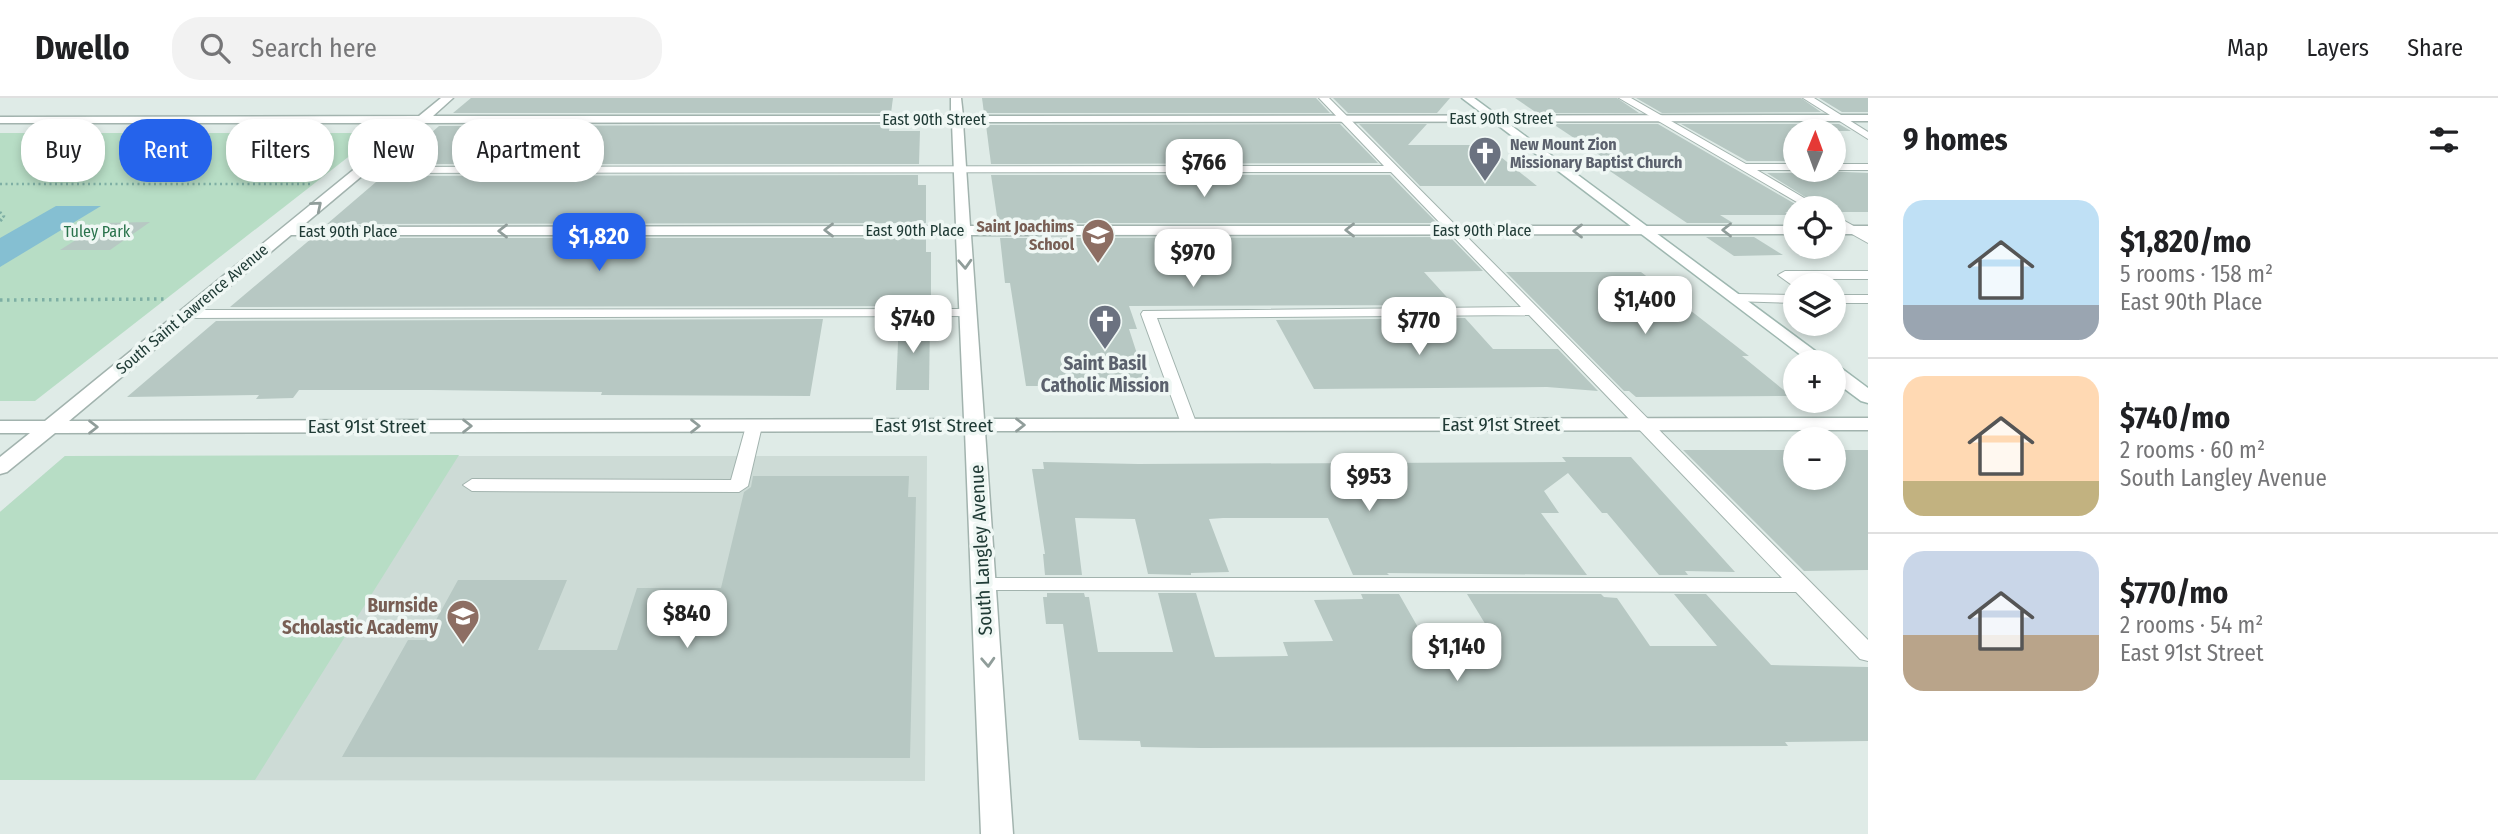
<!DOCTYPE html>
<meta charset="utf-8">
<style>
body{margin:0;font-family:"Fira Sans Condensed",sans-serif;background:#f2f2f2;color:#202124;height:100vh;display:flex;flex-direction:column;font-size:26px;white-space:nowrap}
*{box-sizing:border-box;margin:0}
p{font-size:23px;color:#757577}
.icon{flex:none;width:38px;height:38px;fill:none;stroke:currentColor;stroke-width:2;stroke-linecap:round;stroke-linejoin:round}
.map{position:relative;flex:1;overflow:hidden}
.drawer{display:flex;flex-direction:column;background:#fff;width:630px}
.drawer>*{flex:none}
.guide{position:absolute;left:21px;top:21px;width:665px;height:63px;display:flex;gap:14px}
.needle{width:46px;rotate:1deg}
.fabs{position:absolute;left:1783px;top:21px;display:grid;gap:14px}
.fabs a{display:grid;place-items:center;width:63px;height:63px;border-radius:50%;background:#fff;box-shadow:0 4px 10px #0003;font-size:35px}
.price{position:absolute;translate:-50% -60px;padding:0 16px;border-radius:14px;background:#fff;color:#222;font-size:23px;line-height:46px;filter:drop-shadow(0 2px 4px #0008)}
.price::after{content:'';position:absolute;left:50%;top:42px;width:21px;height:16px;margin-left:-10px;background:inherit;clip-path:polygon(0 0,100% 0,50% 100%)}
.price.active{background:#2563eb;color:#fff}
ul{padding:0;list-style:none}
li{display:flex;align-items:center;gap:21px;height:175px;padding:0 35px}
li+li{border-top:2px solid #e0e0e0}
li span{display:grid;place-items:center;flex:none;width:196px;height:140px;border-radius:21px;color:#555}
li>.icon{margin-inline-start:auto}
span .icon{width:84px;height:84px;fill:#fffc;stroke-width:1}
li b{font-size:30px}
h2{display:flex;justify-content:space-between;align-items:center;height:84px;padding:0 35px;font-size:30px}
.chip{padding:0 24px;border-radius:28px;background:#fff;box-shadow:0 4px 10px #0003;font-size:24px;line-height:63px}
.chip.active{background:#2563eb;color:#fff}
header{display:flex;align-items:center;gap:42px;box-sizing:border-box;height:98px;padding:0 35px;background:#fff;border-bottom:2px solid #e0e0e0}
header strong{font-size:33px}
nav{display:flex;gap:38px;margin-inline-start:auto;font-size:24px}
.search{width:490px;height:63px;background:#f2f2f2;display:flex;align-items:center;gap:18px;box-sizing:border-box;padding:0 24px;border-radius:28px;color:#757577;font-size:26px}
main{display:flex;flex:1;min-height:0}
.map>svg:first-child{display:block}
.built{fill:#cddbd6}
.green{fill:#b7ddc5}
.water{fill:#85bfd2}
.building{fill:#b7c8c3}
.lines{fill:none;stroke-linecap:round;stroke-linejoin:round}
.lane-casing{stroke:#a2b3ae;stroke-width:2}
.street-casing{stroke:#a2b3ae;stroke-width:3}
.secondary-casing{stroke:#9eb7b0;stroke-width:3}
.path-far1{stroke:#7eafa4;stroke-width:2.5;stroke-dasharray:2 3.5;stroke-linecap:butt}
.path{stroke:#7eafa4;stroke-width:3.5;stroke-dasharray:2.5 4.5;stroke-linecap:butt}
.lane{fill:#fff;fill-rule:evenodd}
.street{fill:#fff;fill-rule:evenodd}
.secondary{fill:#fff;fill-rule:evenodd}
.oneway{stroke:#909d9a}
.labels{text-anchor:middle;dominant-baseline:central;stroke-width:7;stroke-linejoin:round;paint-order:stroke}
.far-street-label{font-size:16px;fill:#203b36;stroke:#eff7f4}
.far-worship-label{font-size:16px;font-weight:bold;fill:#5b616d;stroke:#eff7f4;text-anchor:start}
.far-education-label{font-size:16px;font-weight:bold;fill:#785e54;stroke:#eff7f4;text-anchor:end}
.far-park-label{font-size:16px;fill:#29734c;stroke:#eff7f4}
.worship-label{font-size:19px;font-weight:bold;fill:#5b616d;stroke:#eff7f4}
.street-label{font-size:19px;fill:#203b36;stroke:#eff7f4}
.education-label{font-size:19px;font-weight:bold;fill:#785e54;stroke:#eff7f4;text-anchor:end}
</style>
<header>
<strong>Dwello</strong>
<div class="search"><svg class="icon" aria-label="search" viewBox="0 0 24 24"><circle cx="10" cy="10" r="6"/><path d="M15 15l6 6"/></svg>Search here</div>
<nav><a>Map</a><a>Layers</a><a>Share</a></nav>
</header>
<main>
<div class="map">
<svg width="1868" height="736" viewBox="0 0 1868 736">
<rect width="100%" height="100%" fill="#dfebe7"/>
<!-- built -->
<polygon class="built" points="65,358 927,358 925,683 0,682 0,414"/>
<!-- green -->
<g class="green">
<polygon points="0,35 379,35 35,303 0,303"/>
<polygon points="459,357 255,682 0,682 0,414 65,358"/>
</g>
<!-- water -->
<polygon class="water" points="56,108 101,108 0,169 0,140"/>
<!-- building -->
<g class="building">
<polygon points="471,0 893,0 891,15 453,15"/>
<polygon points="982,0 1316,0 1330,15 984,15"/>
<polygon points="1333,0 1450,0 1437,15 1348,15"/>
<polygon points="1515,0 1617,0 1639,15 1537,15"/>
<polygon points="1636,0 1801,0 1821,14 1662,15"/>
<polygon points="1819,0 1868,0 1868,14 1842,14"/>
<polygon points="1340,26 1378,65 991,66 986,27"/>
<polygon points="1359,26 1427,26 1408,47 1486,47 1537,88 1420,88"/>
<polygon points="1553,26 1658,26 1802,110 1796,110 1796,114 1785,114 1790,117 1720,117 1733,125 1687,125 1592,61 1604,60"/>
<polygon points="1681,26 1839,26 1851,33 1796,33 1796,63 1747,63"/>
<polygon points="890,27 889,33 920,33 919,66 396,66 439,28"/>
<polygon points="1799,72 1868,75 1868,114 1834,114 1834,110 1823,110 1767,75 1796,75"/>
<polygon points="918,77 918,87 926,87 926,125 327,126 383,78"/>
<polygon points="991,77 1390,77 1437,125 998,125"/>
<polygon points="150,124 110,152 60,152 103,125"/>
<polygon points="1450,139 1483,173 1424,174 1454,207 1129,208 1137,231 1129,231 1148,290 1040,291 1040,288 1026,288 1010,185 1005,185 1000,140"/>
<polygon points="1706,139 1754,139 1783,157 1734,158"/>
<polygon points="312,140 926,140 926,154 931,154 931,208 230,209"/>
<polygon points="1506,174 1641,174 1749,258 1742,258 1791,298 1636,299 1629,293 1624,293"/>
<polygon points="1465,220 1493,251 1558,251 1598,293 1547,289 1314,291 1276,222"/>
<polygon points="823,221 810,298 601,297 602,294 431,292 299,292 293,300 256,301 259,297 127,299 216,223"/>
<polygon points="899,221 930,221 929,292 896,292"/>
<polygon points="1683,352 1796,352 1796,380 1834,380 1834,352 1868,352 1868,472 1804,473"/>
<polygon points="1562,359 1631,359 1735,474 1685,473 1688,477 1659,477 1607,415 1602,415 1568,375 1544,393 1559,415 1541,415 1587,477 1387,475 1389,477 1353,477 1328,420 1223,420 1209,421 1229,474 1191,475 1191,477 1148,476 1135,421 1075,420 1082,477 1045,477 1043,456 1045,456 1032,371 1044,371 1043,364 1138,366 1566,364"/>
<polygon points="753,378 909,378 908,399 916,399 910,660 342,659 408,542 425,542 458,482 567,482 538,552 617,552 637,490 721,490 744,394 751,389"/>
<polygon points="1047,495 1084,495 1085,499 1089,499 1098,554 1173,554 1158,495 1196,495 1215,559 1288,558 1283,544 1333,543 1314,502 1363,501 1361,496 1399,496 1428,547 1439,548 1498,547 1467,496 1601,496 1604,499 1617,500 1650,548 1717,548 1674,496 1706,496 1771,567 1868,569 1868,643 1785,644 1788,648 1202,650 1141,649 1140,643 1079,642 1063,526 1046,526 1043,499 1047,499"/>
</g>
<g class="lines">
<defs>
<g id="lane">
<polygon points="1319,0 1329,0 1868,542 1868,563 1860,561 1796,494 976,492 973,487 976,482 983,480 1782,480 1529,217 1157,220 1197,327 1195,331 1183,331 1141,216 1143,213 1521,209 1391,74 360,75 355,72 360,69 1384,68"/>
<polygon points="1619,0 1631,0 1746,66 1796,66 1796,72 1757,72 1821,110 1807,110"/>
<polygon points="1803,0 1814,0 1868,34 1868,41"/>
<rect x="1834" y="66" width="34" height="6"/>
<polygon points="1834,117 1868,136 1868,145 1834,126"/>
<polygon points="1785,173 1868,173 1868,181 1800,181 1807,187 1796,187 1796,190 1778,177"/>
<polygon points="1736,196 1796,197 1796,205 1731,203 1731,197"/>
<rect x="1834" y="197" width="34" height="8"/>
<polygon points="968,211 973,212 973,218 186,220 179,216 186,212"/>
<polygon points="754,323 762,328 748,388 739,394 472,393 463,387 472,381 731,382 746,328"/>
</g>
<g id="street">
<path d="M441 0H453L433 18H951V0H961L963 18 1868 17V23L963 24 970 128H1796V136L971 137 984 321 1868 320V332L985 333 1013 736H981L965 333 55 335 7 374 0 376V359L30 335H0V323H45L411 25H0V19L419 18ZM952 24 956 128 301 129 425 25ZM291 137H956L964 321 69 323Z"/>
<rect x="1834" y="128" width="34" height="8"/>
</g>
<g id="secondary">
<polygon points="1462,0 1474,0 1830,264 1810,264"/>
<polygon points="1834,268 1841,270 1868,290 1868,305 1861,303 1834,283"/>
</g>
</defs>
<!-- lane casing -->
<use href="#lane" class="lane-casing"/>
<!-- street casing -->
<use href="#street" class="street-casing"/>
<!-- secondary casing -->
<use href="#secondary" class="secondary-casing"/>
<!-- path-far1 -->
<g class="path-far1">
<polyline points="0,86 311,86"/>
<polyline points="0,114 4,118 2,120"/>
</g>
<!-- path -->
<g class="path">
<polyline points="0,123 4,118"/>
<polyline points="0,202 167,201"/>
</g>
<!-- lane -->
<use href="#lane" class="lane"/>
<!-- street -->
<use href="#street" class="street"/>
<!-- secondary -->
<use href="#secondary" class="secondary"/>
</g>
<!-- one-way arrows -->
<defs><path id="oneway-chevron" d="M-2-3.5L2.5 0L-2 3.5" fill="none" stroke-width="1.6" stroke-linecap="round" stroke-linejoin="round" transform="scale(1.75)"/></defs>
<g class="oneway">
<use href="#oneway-chevron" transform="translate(317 108) rotate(-40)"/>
<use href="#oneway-chevron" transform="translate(829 132) rotate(180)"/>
<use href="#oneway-chevron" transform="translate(1350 132) rotate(-180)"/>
<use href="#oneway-chevron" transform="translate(1727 132) rotate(180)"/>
<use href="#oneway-chevron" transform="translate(503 133) rotate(180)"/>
<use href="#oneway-chevron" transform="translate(1578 133) rotate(-180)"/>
<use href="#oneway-chevron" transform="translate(965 166) rotate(87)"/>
<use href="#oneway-chevron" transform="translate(1020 327)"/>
<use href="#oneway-chevron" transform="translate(467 328)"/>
<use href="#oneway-chevron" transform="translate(695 328)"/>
<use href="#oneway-chevron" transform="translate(93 329)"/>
<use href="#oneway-chevron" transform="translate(988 564) rotate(87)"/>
</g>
<!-- icons -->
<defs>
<symbol id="church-pin" viewBox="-11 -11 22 30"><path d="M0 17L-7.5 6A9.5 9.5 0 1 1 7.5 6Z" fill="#6b7280" stroke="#eff7f4"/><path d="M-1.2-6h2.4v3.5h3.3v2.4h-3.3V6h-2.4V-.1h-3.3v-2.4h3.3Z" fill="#fff"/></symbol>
<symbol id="school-pin" viewBox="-11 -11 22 30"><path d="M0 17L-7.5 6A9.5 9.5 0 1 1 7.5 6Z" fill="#8d6e63" stroke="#eff7f4"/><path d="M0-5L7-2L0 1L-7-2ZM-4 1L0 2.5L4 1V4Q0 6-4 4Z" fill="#fff"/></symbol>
</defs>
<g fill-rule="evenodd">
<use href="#church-pin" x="1466" y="36" width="38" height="52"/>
<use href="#school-pin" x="1079" y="118" width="38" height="52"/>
<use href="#church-pin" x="1086" y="204" width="38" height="52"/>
<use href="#school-pin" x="444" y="499" width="38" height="52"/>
</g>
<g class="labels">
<!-- far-street labels -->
<g class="far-street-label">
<text x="1501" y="20">East 90th Street</text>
<text x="934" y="21">East 90th Street</text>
<text x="915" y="132">East 90th Place</text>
<text x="1482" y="132">East 90th Place</text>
<text x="348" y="133">East 90th Place</text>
<text transform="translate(192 211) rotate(-40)">South Saint Lawrence Avenue</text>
</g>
<!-- far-worship labels -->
<g class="far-worship-label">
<text x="1510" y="46">New Mount Zion<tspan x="1510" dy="18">Missionary Baptist Church</tspan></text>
</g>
<!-- far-education labels -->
<g class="far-education-label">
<text x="1074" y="128">Saint Joachims<tspan x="1074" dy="18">School</tspan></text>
</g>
<!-- far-park labels -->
<g class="far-park-label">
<text x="97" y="133">Tuley Park</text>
</g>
<!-- worship labels -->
<g class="worship-label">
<text x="1105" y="265">Saint Basil<tspan x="1105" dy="22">Catholic Mission</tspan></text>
</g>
<!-- street labels -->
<g class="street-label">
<text x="1501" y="326">East 91st Street</text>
<text x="934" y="327">East 91st Street</text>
<text x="367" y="328">East 91st Street</text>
<text transform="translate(981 452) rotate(-93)">South Langley Avenue</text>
</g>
<!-- education labels -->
<g class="education-label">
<text x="438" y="507">Burnside<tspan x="438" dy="22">Scholastic Academy</tspan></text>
</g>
</g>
</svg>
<div class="fabs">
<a><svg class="needle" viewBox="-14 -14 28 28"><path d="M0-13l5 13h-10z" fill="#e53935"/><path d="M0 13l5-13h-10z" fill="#757577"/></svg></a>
<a><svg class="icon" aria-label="locate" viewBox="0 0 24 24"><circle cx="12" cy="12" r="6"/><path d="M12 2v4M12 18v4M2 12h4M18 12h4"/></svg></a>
<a><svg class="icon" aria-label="layers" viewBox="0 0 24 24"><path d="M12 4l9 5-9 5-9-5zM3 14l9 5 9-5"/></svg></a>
<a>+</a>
<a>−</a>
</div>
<b class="price" style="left:1204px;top:101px">$766</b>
<b class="price active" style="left:599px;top:175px">$1,820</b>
<b class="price" style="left:1193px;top:191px">$970</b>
<b class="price" style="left:1645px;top:238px">$1,400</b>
<b class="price" style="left:913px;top:257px">$740</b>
<b class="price" style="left:1419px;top:259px">$770</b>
<b class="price" style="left:1369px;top:415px">$953</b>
<b class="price" style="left:687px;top:552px">$840</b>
<b class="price" style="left:1457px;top:585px">$1,140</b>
<div class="guide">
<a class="chip">Buy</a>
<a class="chip active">Rent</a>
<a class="chip">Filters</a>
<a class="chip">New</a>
<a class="chip">Apartment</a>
</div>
</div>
<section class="drawer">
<h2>9 homes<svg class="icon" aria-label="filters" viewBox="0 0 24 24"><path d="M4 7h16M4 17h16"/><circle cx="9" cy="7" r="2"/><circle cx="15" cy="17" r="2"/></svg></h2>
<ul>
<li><span style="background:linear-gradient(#bfe0f5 75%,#9aa5b1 0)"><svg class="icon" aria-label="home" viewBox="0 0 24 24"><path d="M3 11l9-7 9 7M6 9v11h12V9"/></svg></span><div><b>$1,820/mo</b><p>5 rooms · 158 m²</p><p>East 90th Place</p></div></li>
<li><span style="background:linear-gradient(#ffd9b3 75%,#c2b280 0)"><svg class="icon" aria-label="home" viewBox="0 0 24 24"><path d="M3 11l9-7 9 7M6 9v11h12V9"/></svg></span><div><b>$740/mo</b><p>2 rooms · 60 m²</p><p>South Langley Avenue</p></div></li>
<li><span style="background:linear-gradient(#c9d6e8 60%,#b9a48a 0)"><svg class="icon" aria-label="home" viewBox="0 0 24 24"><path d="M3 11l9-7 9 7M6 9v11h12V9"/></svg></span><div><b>$770/mo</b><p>2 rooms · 54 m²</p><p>East 91st Street</p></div></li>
</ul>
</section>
</main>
